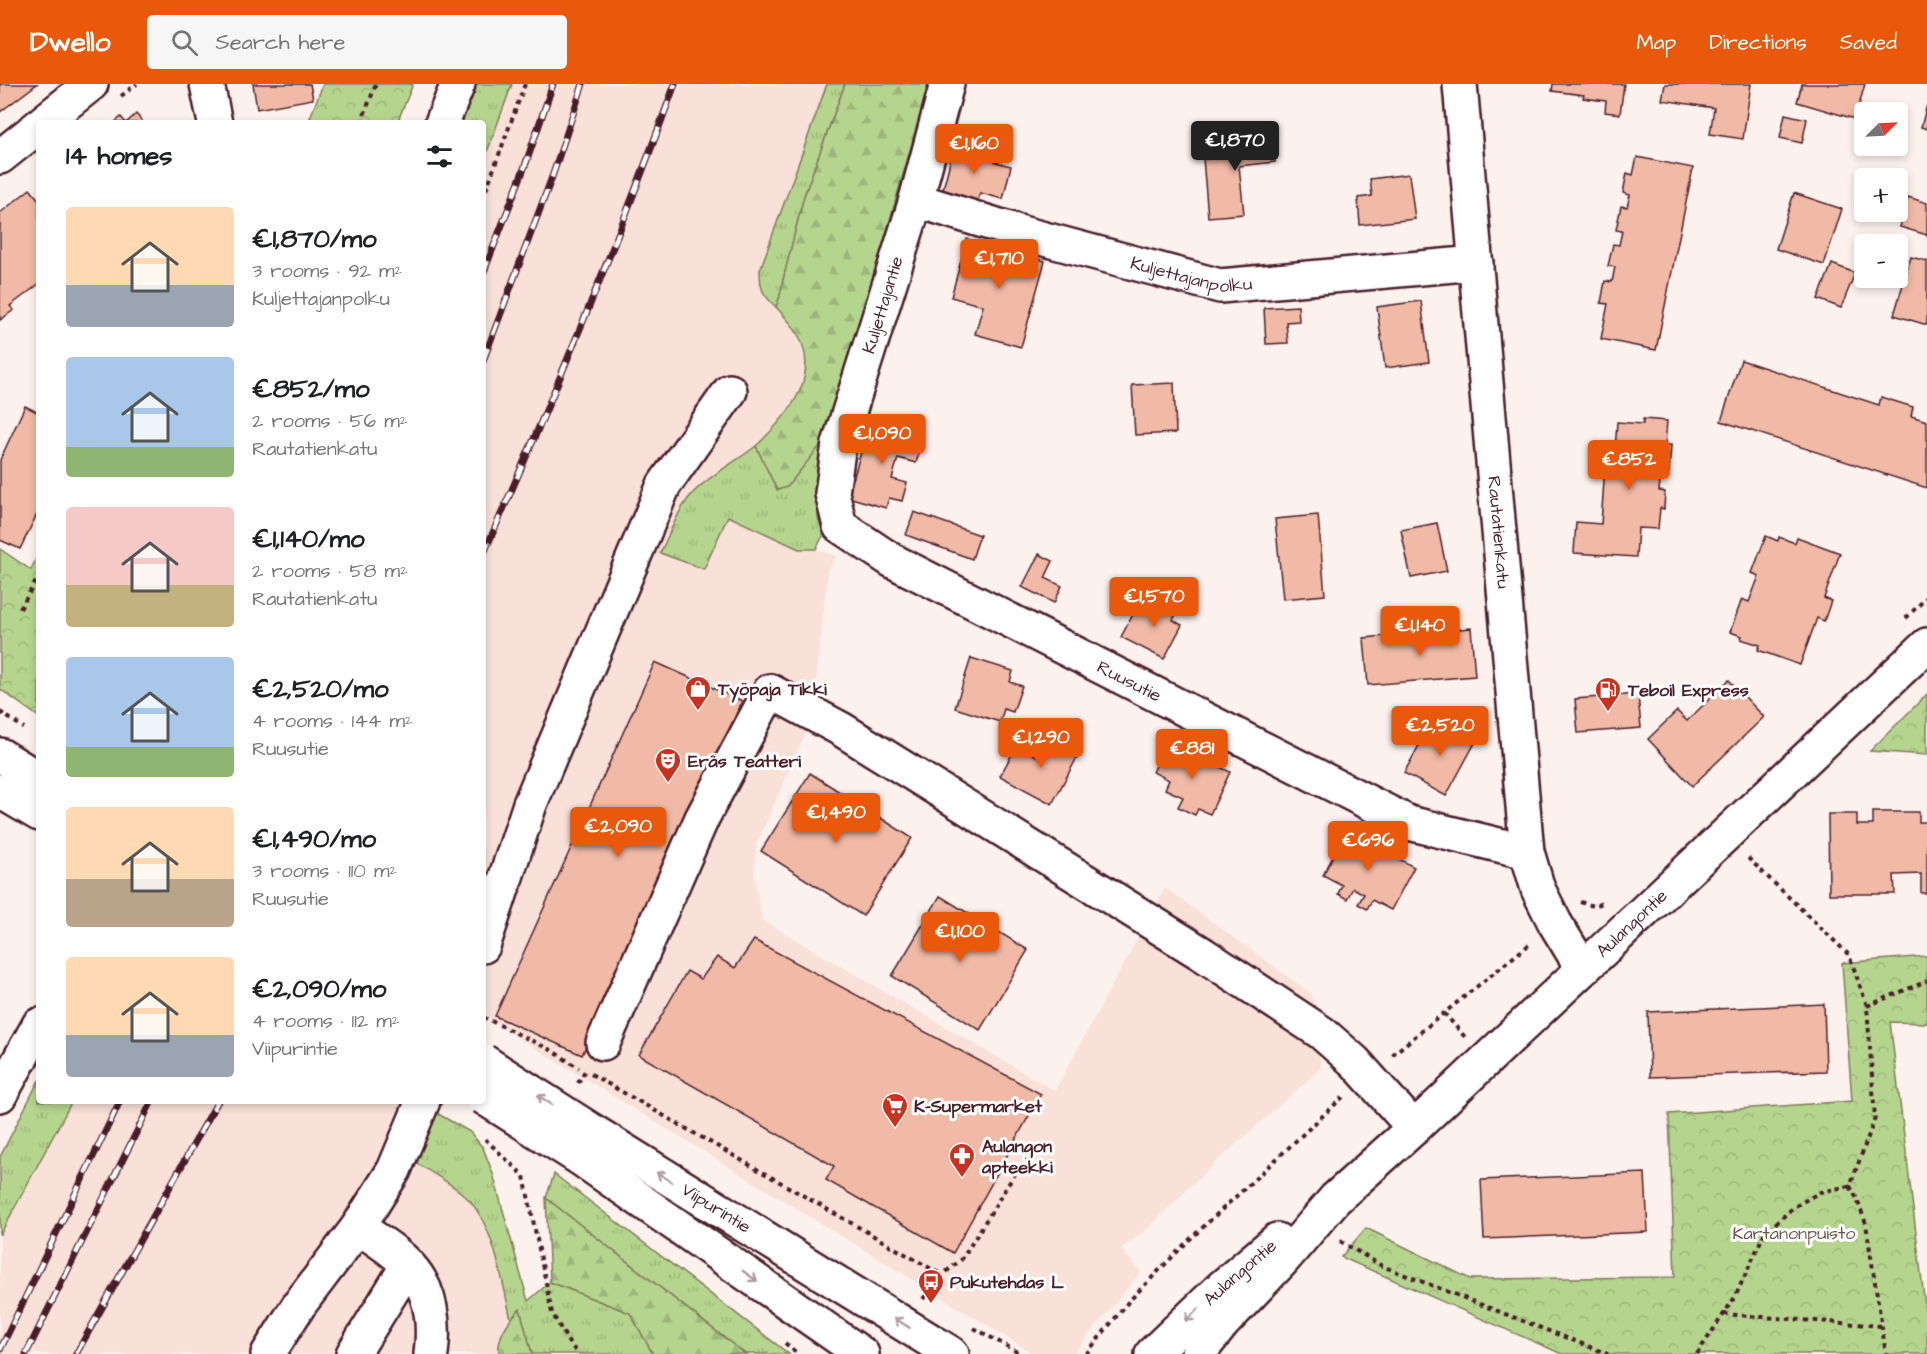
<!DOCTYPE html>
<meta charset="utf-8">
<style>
body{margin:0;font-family:"Architects Daughter",sans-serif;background:#f6f6f6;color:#202124;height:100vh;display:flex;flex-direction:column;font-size:22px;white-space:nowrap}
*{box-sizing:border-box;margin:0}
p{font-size:20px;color:#757577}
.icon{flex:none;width:33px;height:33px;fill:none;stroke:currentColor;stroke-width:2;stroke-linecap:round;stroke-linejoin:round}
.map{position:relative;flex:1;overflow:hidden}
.side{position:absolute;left:36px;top:36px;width:450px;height:984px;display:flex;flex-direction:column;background:#fff;border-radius:6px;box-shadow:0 3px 9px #0003}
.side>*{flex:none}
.needle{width:39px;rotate:66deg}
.buttons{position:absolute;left:1854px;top:18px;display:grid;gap:12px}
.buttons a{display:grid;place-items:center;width:54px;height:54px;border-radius:6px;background:#fff;box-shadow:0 3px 9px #0003;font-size:30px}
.price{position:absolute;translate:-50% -51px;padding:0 14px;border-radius:6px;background:#ea580c;color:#fff;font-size:20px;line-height:39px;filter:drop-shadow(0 2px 3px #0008)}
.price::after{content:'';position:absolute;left:50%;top:36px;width:18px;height:14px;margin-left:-9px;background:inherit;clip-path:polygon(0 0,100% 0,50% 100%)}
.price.on{background:#222;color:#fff}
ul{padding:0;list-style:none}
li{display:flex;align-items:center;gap:18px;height:150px;padding:0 30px}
li span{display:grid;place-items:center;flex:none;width:168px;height:120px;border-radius:6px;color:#555}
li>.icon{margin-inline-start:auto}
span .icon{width:72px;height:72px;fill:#fffc;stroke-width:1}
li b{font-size:26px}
h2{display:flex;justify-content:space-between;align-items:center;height:72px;padding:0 30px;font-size:26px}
header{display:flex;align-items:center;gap:36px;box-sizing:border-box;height:84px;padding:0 30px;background:#ea580c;color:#fff}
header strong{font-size:28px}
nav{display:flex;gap:33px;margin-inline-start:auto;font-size:21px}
.search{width:420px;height:54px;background:#f6f6f6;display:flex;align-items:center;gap:15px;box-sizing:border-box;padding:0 21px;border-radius:6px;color:#757577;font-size:22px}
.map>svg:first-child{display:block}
.built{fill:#f9e0d8}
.grass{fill:url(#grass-tufts);stroke:#807a5c;stroke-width:1.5}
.forest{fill:url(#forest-firs);stroke:#807a5c;stroke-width:1.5}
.park{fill:url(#park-crowns);stroke:#807a5c;stroke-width:1.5}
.building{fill:#f1baa6;stroke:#4a1f2b;stroke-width:1.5}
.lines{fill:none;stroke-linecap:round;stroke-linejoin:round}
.minor-casing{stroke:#4a1f2b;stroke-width:38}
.major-casing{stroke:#4a1f2b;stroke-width:38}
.path{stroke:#4a1f2b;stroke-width:4;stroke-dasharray:4.5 4.5;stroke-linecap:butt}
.minor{stroke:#fff;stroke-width:33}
.major{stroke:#fff;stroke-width:33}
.rail-casing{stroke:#4a1f2b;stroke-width:7}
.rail{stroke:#fff;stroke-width:4.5;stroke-dasharray:14;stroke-linecap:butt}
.major-bridge-casing{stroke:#4a1f2b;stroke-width:38;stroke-linecap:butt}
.major-bridge{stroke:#fff;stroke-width:33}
.oneway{stroke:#ae9aa0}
.labels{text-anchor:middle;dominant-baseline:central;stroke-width:6;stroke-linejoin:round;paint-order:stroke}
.street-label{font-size:18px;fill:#4a1f2b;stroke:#fff}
.poi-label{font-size:18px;font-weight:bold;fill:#4a1f2b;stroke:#fff;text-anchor:start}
.park-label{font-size:18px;fill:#6a5649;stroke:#fff}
</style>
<header>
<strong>Dwello</strong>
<div class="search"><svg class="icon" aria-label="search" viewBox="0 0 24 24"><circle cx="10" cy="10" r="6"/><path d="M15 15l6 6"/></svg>Search here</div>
<nav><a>Map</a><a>Directions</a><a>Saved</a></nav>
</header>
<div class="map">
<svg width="1927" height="1270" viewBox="0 0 1927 1270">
<defs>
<pattern id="grass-tufts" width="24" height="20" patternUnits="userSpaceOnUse" patternTransform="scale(1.5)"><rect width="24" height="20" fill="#b5d58e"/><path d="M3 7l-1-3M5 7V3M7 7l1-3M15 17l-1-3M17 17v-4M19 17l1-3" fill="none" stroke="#9db67b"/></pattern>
<pattern id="forest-firs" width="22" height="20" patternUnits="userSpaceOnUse" patternTransform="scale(1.5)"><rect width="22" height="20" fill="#b5d58e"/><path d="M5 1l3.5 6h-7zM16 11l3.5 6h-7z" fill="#9db67b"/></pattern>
<pattern id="park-crowns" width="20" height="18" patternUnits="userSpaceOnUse" patternTransform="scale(1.5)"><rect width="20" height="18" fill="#b5d58e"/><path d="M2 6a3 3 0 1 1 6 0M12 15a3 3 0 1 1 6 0" fill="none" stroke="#9db67b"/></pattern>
</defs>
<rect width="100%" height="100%" fill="#fcf1ed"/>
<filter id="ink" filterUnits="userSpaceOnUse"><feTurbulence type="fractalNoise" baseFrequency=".0167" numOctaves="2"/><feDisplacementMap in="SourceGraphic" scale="12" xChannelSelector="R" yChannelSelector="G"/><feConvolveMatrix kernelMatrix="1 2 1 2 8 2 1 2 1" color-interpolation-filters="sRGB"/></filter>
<g filter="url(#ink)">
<!-- built -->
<g class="built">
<polygon points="512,0 827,0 760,186 767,215 794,245 800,256 805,268 806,280 805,293 790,326 781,338 743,372 660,469 704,485 728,432 799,465 816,465 837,473 828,485 812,635 756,761 754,790 762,836 1055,1007 1165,804 1312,910 1321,984 1202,1091 1146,1146 1120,1165 1141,1188 1073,1270 1034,1270 509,948 483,929 483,79"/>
<polygon points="39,996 39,1017 415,1017 470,1048 532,1270 0,1270 0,1073"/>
</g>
<!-- grass -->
<g class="grass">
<polygon points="468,0 512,0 483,79 483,39 453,39"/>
<path d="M827 0H845L804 112 782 200 780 212 776 223C762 210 760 205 760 186Z"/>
<path d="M929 0H940L818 420V435L824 450 816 465H799L728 432 704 485 660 469C670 450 677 427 692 410 709 391 736 378 756 362L777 406 828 352Z"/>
<polygon points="39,996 39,1017 72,1017 0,1151 0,1073"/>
<path d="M433 1027 470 1048 483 1064 493 1090 528 1217 550 1198 630 1229 653 1270H532L520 1226 511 1235C502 1197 494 1138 464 1111 450 1098 431 1089 415 1078Z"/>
<polygon points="554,1090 789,1270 745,1270 546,1114"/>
</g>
<!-- forest -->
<g class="forest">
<path d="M845 0H929L828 352 787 403 777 406 756 362C789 331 825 289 794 244 789 237 782 230 776 223L780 212 782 200 804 112Z"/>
<polygon points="546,1114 745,1270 653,1270 630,1229 550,1198"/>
<path d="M520 1225 532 1270H499C497 1253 508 1237 520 1225Z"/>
</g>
<!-- park -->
<g class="park">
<polygon points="323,0 413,0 397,39 308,39"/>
<polygon points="0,465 31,486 39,468 39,633 0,605"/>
<polygon points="1927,610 1927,671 1870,667"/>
<polygon points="1927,872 1927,939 1890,938 1927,1238 1927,1270 1562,1270 1341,1173 1366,1144 1470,1195 1675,1193 1669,1030 1852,1017 1842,879"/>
</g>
<!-- building -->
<g class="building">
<polygon points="0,0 37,0 0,28"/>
<polygon points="253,0 310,0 313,15 257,25"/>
<polygon points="1553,0 1624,0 1620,30 1605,28 1606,17 1583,14 1584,11 1552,7"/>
<polygon points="1665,0 1751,0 1743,55 1710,50 1714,24 1662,16"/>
<polygon points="1802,0 1865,0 1855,35 1797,18"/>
<polygon points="1927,21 1927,45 1921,43"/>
<polygon points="136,30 144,39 114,39 121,33 126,39"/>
<polygon points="1785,30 1807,35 1802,59 1780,54"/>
<polygon points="1272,45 1275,78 1239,82 1244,130 1208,133 1203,75 1238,72 1236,48"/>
<polygon points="955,58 997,68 995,78 1011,82 1003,115 980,109 976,122 941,113"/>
<polygon points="1637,73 1693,84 1656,266 1601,255 1608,220 1601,219 1605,197 1612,198 1615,183 1608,182 1613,160 1619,161 1622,147 1616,146 1621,122 1627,123 1630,111 1623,109 1627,89 1633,91"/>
<polygon points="1409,90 1415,135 1360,141 1358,114 1372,112 1370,95"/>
<polygon points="30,105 39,116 39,200 10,222 14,226 0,236 0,129"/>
<polygon points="1794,109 1842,125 1824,181 1776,165"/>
<polygon points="1908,113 1927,119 1927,151 1900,143"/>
<polygon points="967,155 1045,177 1021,263 975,250 983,222 951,213"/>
<polygon points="1911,173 1927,177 1927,241 1894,231"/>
<polygon points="1832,180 1855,189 1841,224 1818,215"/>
<polygon points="1421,217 1429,278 1385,284 1377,223"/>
<polygon points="1298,222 1299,237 1286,238 1288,259 1266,260 1264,224"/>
<polygon points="1741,276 1879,321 1881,313 1913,323 1911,332 1927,337 1927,404 1721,337"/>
<polygon points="1174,299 1176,349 1135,351 1132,301"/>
<polygon points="25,322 39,329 39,426 20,465 0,456 0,376"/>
<polygon points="1643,335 1667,337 1665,361 1671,361 1669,388 1661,388 1659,407 1665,408 1664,425 1660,424 1658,445 1638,444 1636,473 1574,469 1576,438 1601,440 1605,382 1614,382 1617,338 1643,340"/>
<polygon points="870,337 914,350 911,361 921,363 916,379 898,374 892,395 907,399 902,417 889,414 886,424 848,413"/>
<polygon points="914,428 980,451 972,475 906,451"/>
<polygon points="1318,431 1325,511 1283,515 1275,435"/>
<polygon points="1437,439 1447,487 1411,494 1401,446"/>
<polygon points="1766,452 1778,457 1779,453 1795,459 1797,453 1840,469 1824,514 1831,517 1824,537 1817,534 1800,581 1758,566 1760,561 1741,555 1742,552 1730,548 1742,515 1749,518 1759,492 1752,489"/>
<polygon points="1039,470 1053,477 1045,494 1062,502 1054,519 1022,503"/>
<polygon points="1164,512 1181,521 1173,536 1182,541 1164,575 1121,553 1139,519 1156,528"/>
<polygon points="1471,544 1475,592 1368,601 1364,554"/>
<polygon points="971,574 1013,587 1010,598 1022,602 1013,628 1004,625 1000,638 955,624"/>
<polygon points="655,578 742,617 582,971 495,932"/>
<polygon points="1729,596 1764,633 1692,702 1648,655 1677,627 1687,637"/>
<polygon points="1638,610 1641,644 1578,649 1575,615"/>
<polygon points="1434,634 1476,657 1446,712 1404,689"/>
<polygon points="1052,653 1080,668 1052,720 1000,692 1017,661 1040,674"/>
<polygon points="1165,664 1181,672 1184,665 1230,688 1210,730 1198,725 1195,731 1178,723 1183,713 1165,705 1169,696 1153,688"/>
<polygon points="810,689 912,754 863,832 761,767"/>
<polygon points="1873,728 1919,728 1919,738 1927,738 1927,809 1921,809 1921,790 1894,791 1895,810 1829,810 1828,730 1857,730 1857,741 1873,741"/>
<polygon points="1347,747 1414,783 1391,826 1372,816 1367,825 1358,820 1364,810 1353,804 1347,815 1338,810 1342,801 1323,791"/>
<polygon points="940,812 1028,866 980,946 892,892"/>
<polygon points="754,856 1041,1010 953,1169 826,1096 834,1082 639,971 687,887 701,895 717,873 735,884"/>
<polygon points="1824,920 1826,987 1650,993 1648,928"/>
<polygon points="1645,1089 1648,1148 1484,1155 1481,1096"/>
</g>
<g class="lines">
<defs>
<g id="minor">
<polyline points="207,0 215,39"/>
<path id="s1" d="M947 0 916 116 839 360 832 409 840 442 891 476 1409 739 1527 768"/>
<path id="s2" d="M1460 0 1527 768 1538 805 1555 839 1583 885"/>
<polyline points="42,39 91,0"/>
<polyline points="442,39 458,0"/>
<polyline points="0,73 39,42"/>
<path id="s3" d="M916 116 1022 149 1220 202 1476 179"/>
<polyline points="483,862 530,720 664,401 730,307"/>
<polyline points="603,959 702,734 770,607 841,645 1204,871 1322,949 1355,978 1414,1044"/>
<polyline points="0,1011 39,941"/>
<path d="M423 1017 394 1086 358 1143C375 1155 396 1167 410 1183 431 1206 435 1239 431 1270"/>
<polyline points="268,1270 299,1221 358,1143"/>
<polyline points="353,1270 408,1181"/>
</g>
<g id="major">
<polyline points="0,671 39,695"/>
<polyline points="0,707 39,730"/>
<path id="s4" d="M594 1048 952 1270"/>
<polyline points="578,1073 862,1270"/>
<path id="s5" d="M1152 1270 1223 1202 1277 1156"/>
<path id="s6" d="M1198 1270 1223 1239 1282 1177 1335 1115 1414 1044 1927 561"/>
</g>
</defs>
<!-- minor casing -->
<use href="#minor" class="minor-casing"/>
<!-- major casing -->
<use href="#major" class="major-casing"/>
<!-- path -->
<g class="path">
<polyline points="121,12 137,0"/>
<polyline points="361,39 376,0"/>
<polyline points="483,114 525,0"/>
<polyline points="20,525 39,492"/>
<polyline points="1906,534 1927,513"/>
<polyline points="0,628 24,644"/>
<polyline points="1748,774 1849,871 1867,922 1875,1034 1850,1102"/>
<polyline points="1580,818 1594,822 1605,818"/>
<polyline points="1867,922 1927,897"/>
<polyline points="1444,929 1465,953"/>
<polyline points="483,933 551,966 579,984"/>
<polyline points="1392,971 1531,859"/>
<polyline points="591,990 942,1191"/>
<polyline points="578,999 586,985"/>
<polyline points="485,1055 524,1092 552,1229 570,1261 579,1270"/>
<polyline points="1850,1102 1857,1115 1866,1140 1886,1270"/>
<polyline points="1340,1157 1382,1182 1608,1270"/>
<polyline points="923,1215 942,1191 962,1175 1016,1088 1002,1080"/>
<polyline points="1724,1230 1882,1242"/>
<polyline points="974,1244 1021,1270"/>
<polyline points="785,1259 798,1270"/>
<polyline points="1086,1270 1129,1217 1187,1158 1343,1013"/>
<polyline points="1697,1270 1735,1213 1764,1150 1794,1123 1820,1108 1850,1102"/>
</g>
<!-- minor -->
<use href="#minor" class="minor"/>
<!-- major -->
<use href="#major" class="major"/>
<defs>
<g id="rail">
<polyline points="483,190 525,82 553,0"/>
<polyline points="483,277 552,93 583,0"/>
<path d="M483 471C552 317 617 159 675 0"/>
<polyline points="0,1266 120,1017"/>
<polyline points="26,1270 152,1017"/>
<polyline points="76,1270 218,1017"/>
</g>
</defs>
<!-- rail casing -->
<use href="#rail" class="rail-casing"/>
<!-- rail -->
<use href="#rail" class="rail"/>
<defs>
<g id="major-bridge">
<polyline points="483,977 594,1048"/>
<polyline points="483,1013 578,1073"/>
</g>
</defs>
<!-- major-bridge casing -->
<use href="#major-bridge" class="major-bridge-casing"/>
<!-- major-bridge -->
<use href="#major-bridge" class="major-bridge"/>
</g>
<!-- one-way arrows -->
<defs><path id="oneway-shaft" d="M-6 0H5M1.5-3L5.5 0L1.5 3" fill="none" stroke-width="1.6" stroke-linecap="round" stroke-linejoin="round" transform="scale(1.5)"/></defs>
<g class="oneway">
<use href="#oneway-shaft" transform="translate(545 1016) rotate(-147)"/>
<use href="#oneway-shaft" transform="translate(664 1093) rotate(-148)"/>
<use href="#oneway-shaft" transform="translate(750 1192) rotate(35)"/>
<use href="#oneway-shaft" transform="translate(1192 1231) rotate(136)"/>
<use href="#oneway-shaft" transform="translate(902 1239) rotate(-148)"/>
</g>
</g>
<!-- icons -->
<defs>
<symbol id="shop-pin" viewBox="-11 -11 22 30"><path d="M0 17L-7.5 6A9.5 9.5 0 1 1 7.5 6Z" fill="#c8321e" stroke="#fff"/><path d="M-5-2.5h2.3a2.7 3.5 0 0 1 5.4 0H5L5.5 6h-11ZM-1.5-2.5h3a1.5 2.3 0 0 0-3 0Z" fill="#fff"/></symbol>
<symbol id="fuel-pin" viewBox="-11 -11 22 30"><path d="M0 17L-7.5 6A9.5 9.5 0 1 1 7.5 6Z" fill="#c8321e" stroke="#fff"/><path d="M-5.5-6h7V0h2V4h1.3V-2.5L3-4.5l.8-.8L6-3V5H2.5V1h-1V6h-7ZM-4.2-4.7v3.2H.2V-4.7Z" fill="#fff"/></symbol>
<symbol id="theatre-pin" viewBox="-11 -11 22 30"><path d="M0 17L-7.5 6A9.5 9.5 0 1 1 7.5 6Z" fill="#c8321e" stroke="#fff"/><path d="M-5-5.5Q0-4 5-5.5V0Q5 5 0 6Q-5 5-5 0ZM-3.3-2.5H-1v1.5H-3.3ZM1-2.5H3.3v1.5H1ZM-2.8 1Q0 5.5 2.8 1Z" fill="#fff"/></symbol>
<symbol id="supermarket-pin" viewBox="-11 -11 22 30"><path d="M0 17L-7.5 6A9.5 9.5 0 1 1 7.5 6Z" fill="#c8321e" stroke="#fff"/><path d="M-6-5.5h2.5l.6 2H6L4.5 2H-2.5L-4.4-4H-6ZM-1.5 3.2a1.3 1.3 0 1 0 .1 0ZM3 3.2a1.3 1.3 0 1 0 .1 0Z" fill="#fff"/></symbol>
<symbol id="pharmacy-pin" viewBox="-11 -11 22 30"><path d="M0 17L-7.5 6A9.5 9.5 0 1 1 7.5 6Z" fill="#c8321e" stroke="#fff"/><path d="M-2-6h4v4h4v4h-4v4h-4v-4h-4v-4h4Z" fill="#fff"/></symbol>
<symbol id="bus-pin" viewBox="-11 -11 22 30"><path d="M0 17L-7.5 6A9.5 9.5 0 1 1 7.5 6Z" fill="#c8321e" stroke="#fff"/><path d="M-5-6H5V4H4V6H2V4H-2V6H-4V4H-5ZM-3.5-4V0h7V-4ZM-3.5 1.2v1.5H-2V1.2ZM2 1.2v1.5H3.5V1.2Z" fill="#fff"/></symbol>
</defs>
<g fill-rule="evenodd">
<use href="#shop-pin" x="683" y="590" width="30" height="40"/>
<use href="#fuel-pin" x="1593" y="591" width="30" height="40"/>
<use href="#theatre-pin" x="653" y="662" width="30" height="40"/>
<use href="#supermarket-pin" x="880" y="1007" width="30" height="40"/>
<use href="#pharmacy-pin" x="947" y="1057" width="30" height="40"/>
<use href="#bus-pin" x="916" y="1183" width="30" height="40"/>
</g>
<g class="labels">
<!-- street labels -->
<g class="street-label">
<text stroke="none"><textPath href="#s3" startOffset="286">Kuljettajanpolku</textPath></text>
<text transform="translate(883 221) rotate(-73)">Kuljettajantie</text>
<text stroke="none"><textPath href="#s2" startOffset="450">Rautatienkatu</textPath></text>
<text stroke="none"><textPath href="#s1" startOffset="788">Ruusutie</textPath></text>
<text stroke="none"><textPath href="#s6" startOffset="612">Aulangontie</textPath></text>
<text stroke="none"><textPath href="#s4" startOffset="144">Viipurintie</textPath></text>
<text stroke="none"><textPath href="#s5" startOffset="120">Aulangontie</textPath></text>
</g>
<!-- poi labels -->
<g class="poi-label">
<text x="718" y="605">Työpaja Tikki</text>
<text x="1628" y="606">Teboil Express</text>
<text x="688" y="677">Eräs Teatteri</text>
<text x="914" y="1022">K-Supermarket</text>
<text x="982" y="1062">Aulangon<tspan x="982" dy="21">apteekki</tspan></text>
<text x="950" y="1198">Pukutehdas L</text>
</g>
<!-- park labels -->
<g class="park-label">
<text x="1794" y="1149">Kartanonpuisto</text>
</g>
</g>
</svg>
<div class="buttons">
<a><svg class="needle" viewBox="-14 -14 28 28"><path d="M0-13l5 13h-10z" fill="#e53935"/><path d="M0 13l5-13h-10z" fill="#757577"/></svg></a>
<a>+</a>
<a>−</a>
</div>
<b class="price on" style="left:1235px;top:88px">€1,870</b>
<b class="price" style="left:974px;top:91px">€1,160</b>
<b class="price" style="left:999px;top:206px">€1,710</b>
<b class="price" style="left:882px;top:381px">€1,090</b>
<b class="price" style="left:1629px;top:407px">€852</b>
<b class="price" style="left:1154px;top:544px">€1,570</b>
<b class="price" style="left:1420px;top:573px">€1,140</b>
<b class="price" style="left:1440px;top:673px">€2,520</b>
<b class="price" style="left:1041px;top:685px">€1,290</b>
<b class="price" style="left:1192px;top:696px">€881</b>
<b class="price" style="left:836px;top:760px">€1,490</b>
<b class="price" style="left:618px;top:774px">€2,090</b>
<b class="price" style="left:1368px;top:788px">€696</b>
<b class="price" style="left:960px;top:879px">€1,100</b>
<section class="side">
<h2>14 homes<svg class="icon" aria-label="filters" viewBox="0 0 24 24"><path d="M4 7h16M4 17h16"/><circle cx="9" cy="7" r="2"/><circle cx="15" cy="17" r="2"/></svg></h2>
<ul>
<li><span style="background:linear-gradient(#ffd9b3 65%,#9aa5b1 0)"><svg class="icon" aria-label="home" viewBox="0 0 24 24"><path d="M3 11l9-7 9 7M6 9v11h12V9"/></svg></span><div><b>€1,870/mo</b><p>3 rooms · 92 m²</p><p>Kuljettajanpolku</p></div></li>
<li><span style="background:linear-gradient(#a9c7e8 75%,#8fb573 0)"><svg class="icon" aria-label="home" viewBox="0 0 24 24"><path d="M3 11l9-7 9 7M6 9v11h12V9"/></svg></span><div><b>€852/mo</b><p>2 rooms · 56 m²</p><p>Rautatienkatu</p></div></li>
<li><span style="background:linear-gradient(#f6c9c9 65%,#c2b280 0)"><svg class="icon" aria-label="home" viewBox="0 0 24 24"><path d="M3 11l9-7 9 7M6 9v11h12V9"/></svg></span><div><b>€1,140/mo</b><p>2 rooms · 58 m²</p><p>Rautatienkatu</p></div></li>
<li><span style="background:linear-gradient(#a9c7e8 75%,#8fb573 0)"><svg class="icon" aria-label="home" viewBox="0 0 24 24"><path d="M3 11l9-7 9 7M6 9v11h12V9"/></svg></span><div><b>€2,520/mo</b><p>4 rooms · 144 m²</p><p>Ruusutie</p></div></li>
<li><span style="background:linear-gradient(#ffd9b3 60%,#b9a48a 0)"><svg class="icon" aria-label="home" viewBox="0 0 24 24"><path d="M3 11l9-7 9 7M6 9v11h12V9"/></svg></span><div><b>€1,490/mo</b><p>3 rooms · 110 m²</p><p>Ruusutie</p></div></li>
<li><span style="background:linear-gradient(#ffd9b3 65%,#9aa5b1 0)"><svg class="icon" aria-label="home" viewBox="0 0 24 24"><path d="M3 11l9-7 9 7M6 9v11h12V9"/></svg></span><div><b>€2,090/mo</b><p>4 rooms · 112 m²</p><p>Viipurintie</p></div></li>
</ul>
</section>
</div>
